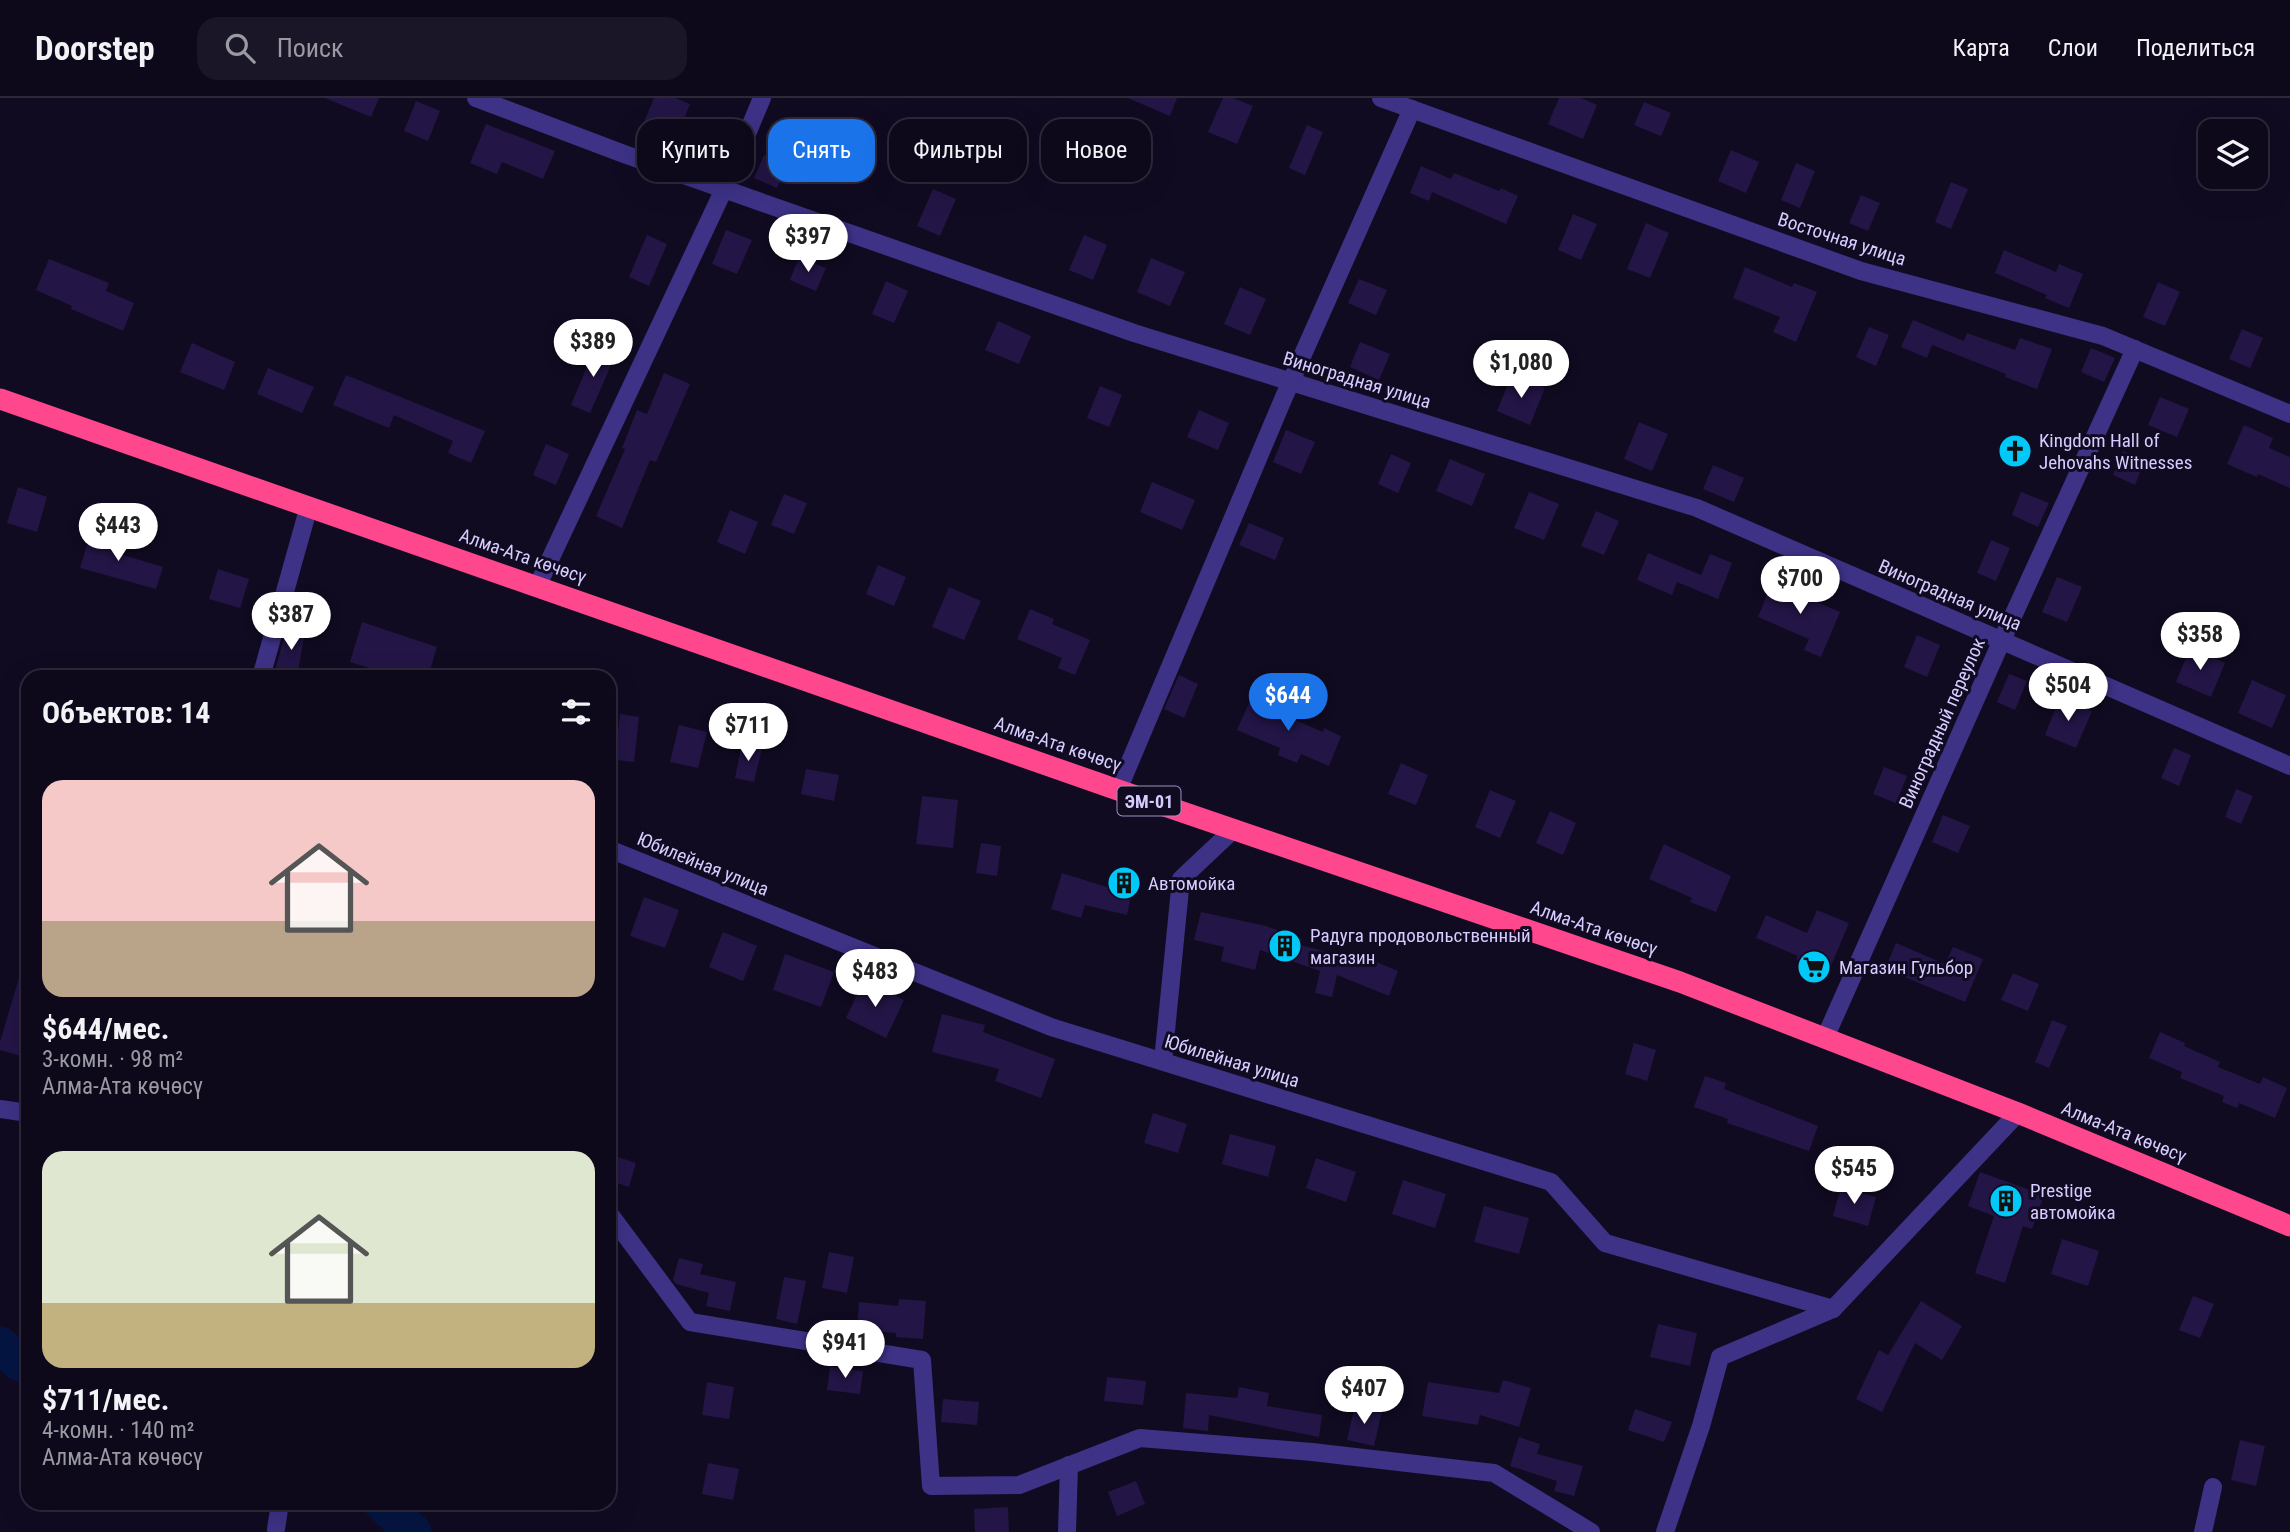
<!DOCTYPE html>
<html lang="ru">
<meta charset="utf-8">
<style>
body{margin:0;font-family:"Roboto Condensed",sans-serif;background:#1b1627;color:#f1f3f6;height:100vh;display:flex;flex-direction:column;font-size:26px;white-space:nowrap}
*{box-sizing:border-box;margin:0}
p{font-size:23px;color:#9a9aa2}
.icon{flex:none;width:38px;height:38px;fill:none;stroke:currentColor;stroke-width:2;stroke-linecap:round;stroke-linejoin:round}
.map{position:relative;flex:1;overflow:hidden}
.panel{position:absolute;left:21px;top:572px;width:595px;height:840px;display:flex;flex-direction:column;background:#0d081a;border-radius:21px;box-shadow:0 7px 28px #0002,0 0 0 2px #2d2939}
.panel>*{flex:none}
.top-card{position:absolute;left:637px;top:21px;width:665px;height:63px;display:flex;gap:14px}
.tools{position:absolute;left:2198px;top:21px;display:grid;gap:14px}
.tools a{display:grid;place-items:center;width:70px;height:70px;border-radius:14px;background:#0d081a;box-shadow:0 7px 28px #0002,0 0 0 2px #2d2939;font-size:35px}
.price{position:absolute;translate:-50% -60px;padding:0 16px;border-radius:24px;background:#fff;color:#222;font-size:23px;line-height:46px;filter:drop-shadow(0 2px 4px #0008)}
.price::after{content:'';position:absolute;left:50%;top:42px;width:21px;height:16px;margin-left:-10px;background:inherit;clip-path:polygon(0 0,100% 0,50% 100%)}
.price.on{background:#1a73e8;color:#fff}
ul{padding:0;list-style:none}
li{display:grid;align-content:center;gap:14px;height:371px;padding:0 21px}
li span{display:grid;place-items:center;height:217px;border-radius:21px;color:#555}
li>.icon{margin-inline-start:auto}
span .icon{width:126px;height:126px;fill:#fffc;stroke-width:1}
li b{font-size:30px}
h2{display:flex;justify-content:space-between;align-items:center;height:84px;padding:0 21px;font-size:30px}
.pill{padding:0 24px;border-radius:21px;background:#0d081a;box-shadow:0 7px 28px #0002,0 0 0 2px #2d2939;font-size:24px;line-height:63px}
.pill.on{background:#1a73e8;color:#fff}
header{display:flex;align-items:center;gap:42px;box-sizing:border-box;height:98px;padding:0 35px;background:#0d081a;border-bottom:2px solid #2d2939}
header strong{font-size:33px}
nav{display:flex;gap:38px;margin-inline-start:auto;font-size:24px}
.search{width:490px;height:63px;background:#1b1627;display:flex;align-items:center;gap:18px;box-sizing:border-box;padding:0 24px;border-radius:21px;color:#9a9aa2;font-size:26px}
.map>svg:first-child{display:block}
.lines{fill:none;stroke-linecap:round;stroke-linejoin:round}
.river{stroke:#051542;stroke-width:37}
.building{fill:#231545}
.minor{stroke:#3d3286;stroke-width:18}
.highway{stroke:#ff478e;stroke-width:21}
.labels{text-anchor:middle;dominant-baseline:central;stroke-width:6;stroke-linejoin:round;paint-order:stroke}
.shield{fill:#110b22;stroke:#9c92bd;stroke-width:2}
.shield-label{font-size:18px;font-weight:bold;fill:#d7ccff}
.street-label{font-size:19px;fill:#d7ccff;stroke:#110b22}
.poi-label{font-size:19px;fill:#d7ccff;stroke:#110b22;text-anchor:start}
</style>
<header>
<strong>Doorstep</strong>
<div class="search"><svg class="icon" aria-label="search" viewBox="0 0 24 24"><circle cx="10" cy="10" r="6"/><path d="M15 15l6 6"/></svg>Поиск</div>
<nav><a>Карта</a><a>Слои</a><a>Поделиться</a></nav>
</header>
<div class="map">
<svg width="2290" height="1434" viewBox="0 0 2290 1434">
<rect width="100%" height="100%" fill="#110b22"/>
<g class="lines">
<!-- river -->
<g class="river">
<polyline points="0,1247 20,1265 28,1266"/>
<polyline points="382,1405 413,1434"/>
</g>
</g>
<!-- building -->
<g class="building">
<polygon points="325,0 379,0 371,19"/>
<polygon points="654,0 675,0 690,6 677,38 644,24"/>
<polygon points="1128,0 1177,0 1170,18"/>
<polygon points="1223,0 1233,0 1253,8 1237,46 1208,34"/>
<polygon points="1559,0 1581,0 1597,7 1583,41 1548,26"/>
<polygon points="416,3 440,13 428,43 404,33"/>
<polygon points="1644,4 1671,15 1661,38 1634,27"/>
<polygon points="486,26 555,53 543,81 502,64 497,76 470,65"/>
<polygon points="1307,27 1323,34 1305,77 1289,70"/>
<polygon points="1731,52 1759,64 1746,95 1718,83"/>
<polygon points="764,57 787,66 777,90 754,80"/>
<polygon points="1796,65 1815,73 1800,110 1781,102"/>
<polygon points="1421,68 1451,81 1454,75 1499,93 1501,90 1518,98 1506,126 1432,94 1429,103 1410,95"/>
<polygon points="1951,84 1968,91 1951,131 1935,124"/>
<polygon points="933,91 956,101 940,138 917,128"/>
<polygon points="1861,97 1880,105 1868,133 1849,125"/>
<polygon points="1573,116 1597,126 1581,162 1558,152"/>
<polygon points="1646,125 1669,135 1650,180 1627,171"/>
<polygon points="726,132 752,142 737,176 712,166"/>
<polygon points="647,137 667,146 649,188 629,179"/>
<polygon points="1084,137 1107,147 1093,182 1069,172"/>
<polygon points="2004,152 2056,174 2059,166 2083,176 2069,210 2045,200 2047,197 1995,175"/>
<polygon points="799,159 826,170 816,193 790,182"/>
<polygon points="1151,160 1185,174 1170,208 1137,194"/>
<polygon points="49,161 109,185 106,193 134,205 123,233 71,211 72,208 36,192"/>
<polygon points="1745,169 1792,189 1794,185 1817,194 1796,244 1773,234 1780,219 1733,200"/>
<polygon points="1359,181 1387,192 1376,217 1348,205"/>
<polygon points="886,183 908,193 894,225 872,216"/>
<polygon points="2158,184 2180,194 2165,228 2143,219"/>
<polygon points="1240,189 1266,201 1250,237 1224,226"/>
<polygon points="1913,222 1964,243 1967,235 2015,252 2020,240 2052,251 2037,291 2005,279 2006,276 1932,247 1927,260 1901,249"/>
<polygon points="998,223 1031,238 1019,266 985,252"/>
<polygon points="1869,229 1889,237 1876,268 1856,259"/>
<polygon points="2242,231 2263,240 2250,270 2229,261"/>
<polygon points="1360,244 1390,256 1379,282 1350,269"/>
<polygon points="192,245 235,264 224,292 180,274"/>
<polygon points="596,247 616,256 590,315 571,307"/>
<polygon points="2091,250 2115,260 2104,284 2081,274"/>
<polygon points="268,270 314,289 302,315 257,296"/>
<polygon points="664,275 690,286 656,364 650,362 622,430 596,418 625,351 622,350 637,312 647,316"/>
<polygon points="1512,276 1545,290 1530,327 1497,313"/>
<polygon points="346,277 485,333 471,365 448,355 453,343 394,317 389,330 333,307"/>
<polygon points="1100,288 1122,297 1109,329 1087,320"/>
<polygon points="2160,299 2189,311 2177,339 2148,327"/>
<polygon points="1199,312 1229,325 1218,352 1187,339"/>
<polygon points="1639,324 1668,336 1652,373 1624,361"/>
<polygon points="2244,327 2273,340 2269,350 2290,359 2290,390 2258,376 2257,379 2227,366"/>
<polygon points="1286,332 1315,344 1301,376 1273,364"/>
<polygon points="546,346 569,356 556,387 533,377"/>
<polygon points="2123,353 2145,362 2135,387 2113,377"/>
<polygon points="1391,356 1411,365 1398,395 1378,386"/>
<polygon points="1450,361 1485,376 1472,408 1436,393"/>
<polygon points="1713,367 1744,380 1734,404 1703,391"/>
<polygon points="1152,384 1195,402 1182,432 1140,414"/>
<polygon points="18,389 47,399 37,434 7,425"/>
<polygon points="1529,394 1559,406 1544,442 1514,430"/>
<polygon points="2021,394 2049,405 2038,429 2012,417"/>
<polygon points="784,396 807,405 794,436 771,427"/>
<polygon points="730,412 758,424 745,456 717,444"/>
<polygon points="1596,413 1619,423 1604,457 1581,448"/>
<polygon points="1249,425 1284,440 1275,462 1239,447"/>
<polygon points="91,433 117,441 113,454 163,469 156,491 80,470"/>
<polygon points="1991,442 2010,450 1996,483 1977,475"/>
<polygon points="1648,455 1701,477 1710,456 1732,465 1718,501 1677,484 1672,497 1637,482"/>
<polygon points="878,467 906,479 894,508 866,496"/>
<polygon points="218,471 249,481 240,510 209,501"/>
<polygon points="2057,479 2082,489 2067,524 2042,514"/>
<polygon points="1773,482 1802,494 1801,497 1840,514 1821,559 1804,552 1809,541 1758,519"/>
<polygon points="949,489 981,503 964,542 932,529"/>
<polygon points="1030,511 1054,521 1052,526 1090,542 1075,577 1058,570 1062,560 1017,541"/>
<polygon points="362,524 437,549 428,579 398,579 350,564"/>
<polygon points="288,526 306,529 297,579 273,579"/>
<polygon points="1917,537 1940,547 1927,579 1904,569"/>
<polygon points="2190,550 2225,565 2211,599 2176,584"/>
<polygon points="2009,576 2027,583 2015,612 1997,604"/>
<polygon points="1179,577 1198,586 1184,620 1164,611"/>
<polygon points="2252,582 2286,597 2272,630 2238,615"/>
<polygon points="1252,598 1279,610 1277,614 1323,634 1324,630 1341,638 1329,668 1301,656 1297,665 1278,657 1280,650 1237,632"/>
<polygon points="2060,599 2092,613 2076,650 2045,637"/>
<polygon points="620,616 639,619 634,664 615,662"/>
<polygon points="679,627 707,634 698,670 670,664"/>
<polygon points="742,645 762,650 754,684 735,680"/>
<polygon points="2174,650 2191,657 2179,688 2161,680"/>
<polygon points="1401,665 1428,677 1416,707 1388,696"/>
<polygon points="1884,669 1907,678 1896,705 1873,696"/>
<polygon points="806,671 839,677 834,703 801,696"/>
<polygon points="2236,691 2253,698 2241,726 2225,719"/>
<polygon points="1490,692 1516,703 1500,740 1475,729"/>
<polygon points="922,698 958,702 953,750 916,746"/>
<polygon points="1550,713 1576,725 1563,757 1536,745"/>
<polygon points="1943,717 1970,728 1958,755 1932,744"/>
<polygon points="981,745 1001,748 997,778 976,775"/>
<polygon points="1664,746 1731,778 1716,814 1690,804 1692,800 1649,781"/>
<polygon points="1117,770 1136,774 1127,817 1085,807 1081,820 1051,811 1062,775 1113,791"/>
<polygon points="644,799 679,812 665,850 630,838"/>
<polygon points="1817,812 1849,825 1828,875 1796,861 1798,858 1756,840 1766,817 1807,835"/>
<polygon points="1201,814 1266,828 1302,841 1300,847 1368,864 1369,861 1398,873 1389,898 1337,877 1332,899 1315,895 1320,873 1260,852 1255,872 1221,863 1224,849 1194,842"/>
<polygon points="723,834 757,848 743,883 709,869"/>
<polygon points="1896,845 1945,866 1953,849 1983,861 1965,904 1885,871"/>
<polygon points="785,856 834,874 821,909 773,892"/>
<polygon points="24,863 28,863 28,960 0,952 0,944"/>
<polygon points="2013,875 2039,886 2028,913 2001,902"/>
<polygon points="864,882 904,902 886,940 846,920"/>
<polygon points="942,916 985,927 983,934 1055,961 1041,1000 995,983 999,971 932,954"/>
<polygon points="2052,922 2067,928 2049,970 2035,964"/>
<polygon points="2160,934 2185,945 2184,948 2220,964 2218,969 2260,986 2263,979 2287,990 2275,1020 2239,1005 2237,1010 2222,1004 2224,998 2180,980 2182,974 2149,960"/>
<polygon points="1634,945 1656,952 1647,983 1625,976"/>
<polygon points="1705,978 1726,985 1724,991 1818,1028 1809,1053 1727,1025 1728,1021 1694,1009"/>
<polygon points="1153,1015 1187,1026 1178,1055 1144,1045"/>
<polygon points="1230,1036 1276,1048 1268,1079 1222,1066"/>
<polygon points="609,1056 636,1065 629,1089 609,1082"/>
<polygon points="1316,1060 1356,1074 1346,1104 1306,1090"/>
<polygon points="1980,1074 2044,1097 2032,1131 2023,1128 2005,1185 1975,1175 1994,1118 1968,1108"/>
<polygon points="1403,1082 1446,1096 1435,1130 1392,1116"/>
<polygon points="1841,1089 1876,1099 1868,1128 1833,1118"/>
<polygon points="1484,1108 1529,1120 1519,1156 1474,1144"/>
<polygon points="2062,1141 2099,1153 2088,1188 2051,1176"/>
<polygon points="829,1154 854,1159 847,1195 822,1190"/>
<polygon points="679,1160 703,1166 700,1176 736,1184 730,1213 706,1208 709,1195 676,1186 673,1182"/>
<polygon points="784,1179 806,1183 797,1226 776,1221"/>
<polygon points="2193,1198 2214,1206 2200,1240 2179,1232"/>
<polygon points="899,1201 926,1203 923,1241 896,1239 896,1235 857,1232 859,1204 898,1208"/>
<polygon points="1921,1203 1962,1228 1942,1262 1915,1245 1882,1314 1856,1301 1879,1252 1888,1257"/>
<polygon points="1658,1226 1697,1235 1690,1268 1650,1259"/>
<polygon points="830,1269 863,1273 860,1296 827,1292"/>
<polygon points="1107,1279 1146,1283 1143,1307 1104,1303"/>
<polygon points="1503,1282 1531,1290 1519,1329 1480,1317 1478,1327 1422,1318 1428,1284 1499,1295"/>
<polygon points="707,1284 734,1289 729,1321 702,1317"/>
<polygon points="1239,1289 1269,1295 1267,1308 1322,1317 1319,1339 1209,1317 1208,1333 1183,1330 1186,1295 1237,1300"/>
<polygon points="943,1301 979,1304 977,1327 941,1324"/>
<polygon points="1355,1307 1382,1313 1374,1348 1347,1342"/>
<polygon points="1635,1311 1672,1324 1664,1344 1628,1332"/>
<polygon points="1519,1339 1540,1346 1537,1356 1583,1368 1574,1398 1554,1393 1557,1383 1510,1368"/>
<polygon points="2240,1342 2265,1348 2256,1388 2231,1382"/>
<polygon points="708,1365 739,1371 733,1402 702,1396"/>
<polygon points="1136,1383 1145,1406 1117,1418 1108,1394"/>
<polygon points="1008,1409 1009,1434 975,1434 974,1411"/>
</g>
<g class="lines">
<!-- minor -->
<g class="minor">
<polyline points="476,0 624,56 1134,235 1697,410 2290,668"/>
<polyline points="1381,0 1861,173 2103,238 2290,316"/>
<polyline points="538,487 724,91 762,0"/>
<polyline points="261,579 309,408"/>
<polyline points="1118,692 1284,299 1412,11"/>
<polyline points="609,751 1051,929 1551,1084 1605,1145 1833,1211"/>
<polyline points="1825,940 2002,542 2135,251"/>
<polyline points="1163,963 1181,781 1233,732"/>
<polyline points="0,1011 28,1015"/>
<polyline points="609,1115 690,1224 922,1262 931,1388 1019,1387 1140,1340 1312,1354 1494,1375 1591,1434"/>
<polyline points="276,1431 280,1405"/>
<polyline points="1067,1434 1069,1367"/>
<polyline points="1665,1434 1701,1328 1720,1259 1833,1211 2018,1015"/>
<polyline points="2203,1434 2213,1389"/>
</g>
<!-- highway -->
<polyline class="highway" points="0,301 1118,692 1680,884 2018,1015 2290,1128"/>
</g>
<!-- icons -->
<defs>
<symbol id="church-disc" viewBox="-11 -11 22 22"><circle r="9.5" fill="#00c8f7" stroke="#110b22"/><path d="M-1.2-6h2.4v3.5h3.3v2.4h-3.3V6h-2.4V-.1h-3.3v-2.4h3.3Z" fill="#111"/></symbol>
<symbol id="building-disc" viewBox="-11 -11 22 22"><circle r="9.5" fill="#00c8f7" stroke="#110b22"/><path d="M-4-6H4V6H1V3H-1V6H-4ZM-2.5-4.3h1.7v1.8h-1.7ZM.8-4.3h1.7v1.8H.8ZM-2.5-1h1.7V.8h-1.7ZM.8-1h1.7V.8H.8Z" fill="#111"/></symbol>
<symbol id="supermarket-disc" viewBox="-11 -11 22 22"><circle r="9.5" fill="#00c8f7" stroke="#110b22"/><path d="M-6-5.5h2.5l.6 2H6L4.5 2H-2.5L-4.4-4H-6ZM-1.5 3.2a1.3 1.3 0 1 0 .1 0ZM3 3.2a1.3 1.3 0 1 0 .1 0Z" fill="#111"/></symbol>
</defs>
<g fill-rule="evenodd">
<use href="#church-disc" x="1996" y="334" width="38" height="38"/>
<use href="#building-disc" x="1105" y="766" width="38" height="38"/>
<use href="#building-disc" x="1266" y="829" width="38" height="38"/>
<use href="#supermarket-disc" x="1795" y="850" width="38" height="38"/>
<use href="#building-disc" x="1987" y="1084" width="38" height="38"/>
</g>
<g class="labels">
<!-- shield labels -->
<rect class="shield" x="1117.5" y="688.5" width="63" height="29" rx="5"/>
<g class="shield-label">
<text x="1149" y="703">ЭМ-01</text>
</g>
<!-- street labels -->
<g class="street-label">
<text transform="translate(1842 141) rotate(18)">Восточная улица</text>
<text transform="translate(1357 282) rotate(17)">Виноградная улица</text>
<text transform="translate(523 458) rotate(19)">Алма-Ата көчөсү</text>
<text transform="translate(1950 497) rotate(23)">Виноградная улица</text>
<text transform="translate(1942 625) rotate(-66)">Виноградный переулок</text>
<text transform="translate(1058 646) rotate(19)">Алма-Ата көчөсү</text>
<text transform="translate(703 766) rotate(22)">Юбилейная улица</text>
<text transform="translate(1594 830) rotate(19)">Алма-Ата көчөсү</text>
<text transform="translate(1232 963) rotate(17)">Юбилейная улица</text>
<text transform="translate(2124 1034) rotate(22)">Алма-Ата көчөсү</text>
</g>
<!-- poi labels -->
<g class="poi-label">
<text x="2039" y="342">Kingdom Hall of<tspan x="2039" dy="22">Jehovahs Witnesses</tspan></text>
<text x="1148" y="785">Автомойка</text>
<text x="1310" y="837">Радуга продовольственный<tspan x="1310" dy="22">магазин</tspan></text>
<text x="1839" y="869">Магазин Гульбор</text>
<text x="2030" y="1092">Prestige<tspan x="2030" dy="22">автомойка</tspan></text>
</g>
</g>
</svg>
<div class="tools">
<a><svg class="icon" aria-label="layers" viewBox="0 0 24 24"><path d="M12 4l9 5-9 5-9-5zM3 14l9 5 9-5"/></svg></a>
</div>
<b class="price" style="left:808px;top:176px">$397</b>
<b class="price" style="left:593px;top:281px">$389</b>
<b class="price" style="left:1521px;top:302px">$1,080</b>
<b class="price" style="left:118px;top:465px">$443</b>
<b class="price" style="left:1800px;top:518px">$700</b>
<b class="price" style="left:291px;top:554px">$387</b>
<b class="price" style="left:2200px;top:574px">$358</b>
<b class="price" style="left:2068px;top:625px">$504</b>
<b class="price on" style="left:1288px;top:635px">$644</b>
<b class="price" style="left:748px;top:665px">$711</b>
<b class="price" style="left:875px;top:911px">$483</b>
<b class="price" style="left:1854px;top:1108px">$545</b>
<b class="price" style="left:845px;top:1282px">$941</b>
<b class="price" style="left:1364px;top:1328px">$407</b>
<div class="top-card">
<a class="pill">Купить</a>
<a class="pill on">Снять</a>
<a class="pill">Фильтры</a>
<a class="pill">Новое</a>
</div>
<section class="panel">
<h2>Объектов: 14<svg class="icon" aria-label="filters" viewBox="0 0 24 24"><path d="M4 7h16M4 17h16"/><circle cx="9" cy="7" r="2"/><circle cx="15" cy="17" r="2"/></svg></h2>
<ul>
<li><span style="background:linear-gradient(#f6c9c9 65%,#b9a48a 0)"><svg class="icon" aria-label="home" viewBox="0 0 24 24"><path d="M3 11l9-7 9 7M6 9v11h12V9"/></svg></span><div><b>$644/мес.</b><p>3-комн. · 98 m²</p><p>Алма-Ата көчөсү</p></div></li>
<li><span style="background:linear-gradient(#dfe7d0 70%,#c2b280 0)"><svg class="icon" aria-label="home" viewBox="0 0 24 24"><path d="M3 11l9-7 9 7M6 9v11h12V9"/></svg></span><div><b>$711/мес.</b><p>4-комн. · 140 m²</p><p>Алма-Ата көчөсү</p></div></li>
</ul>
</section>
</div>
